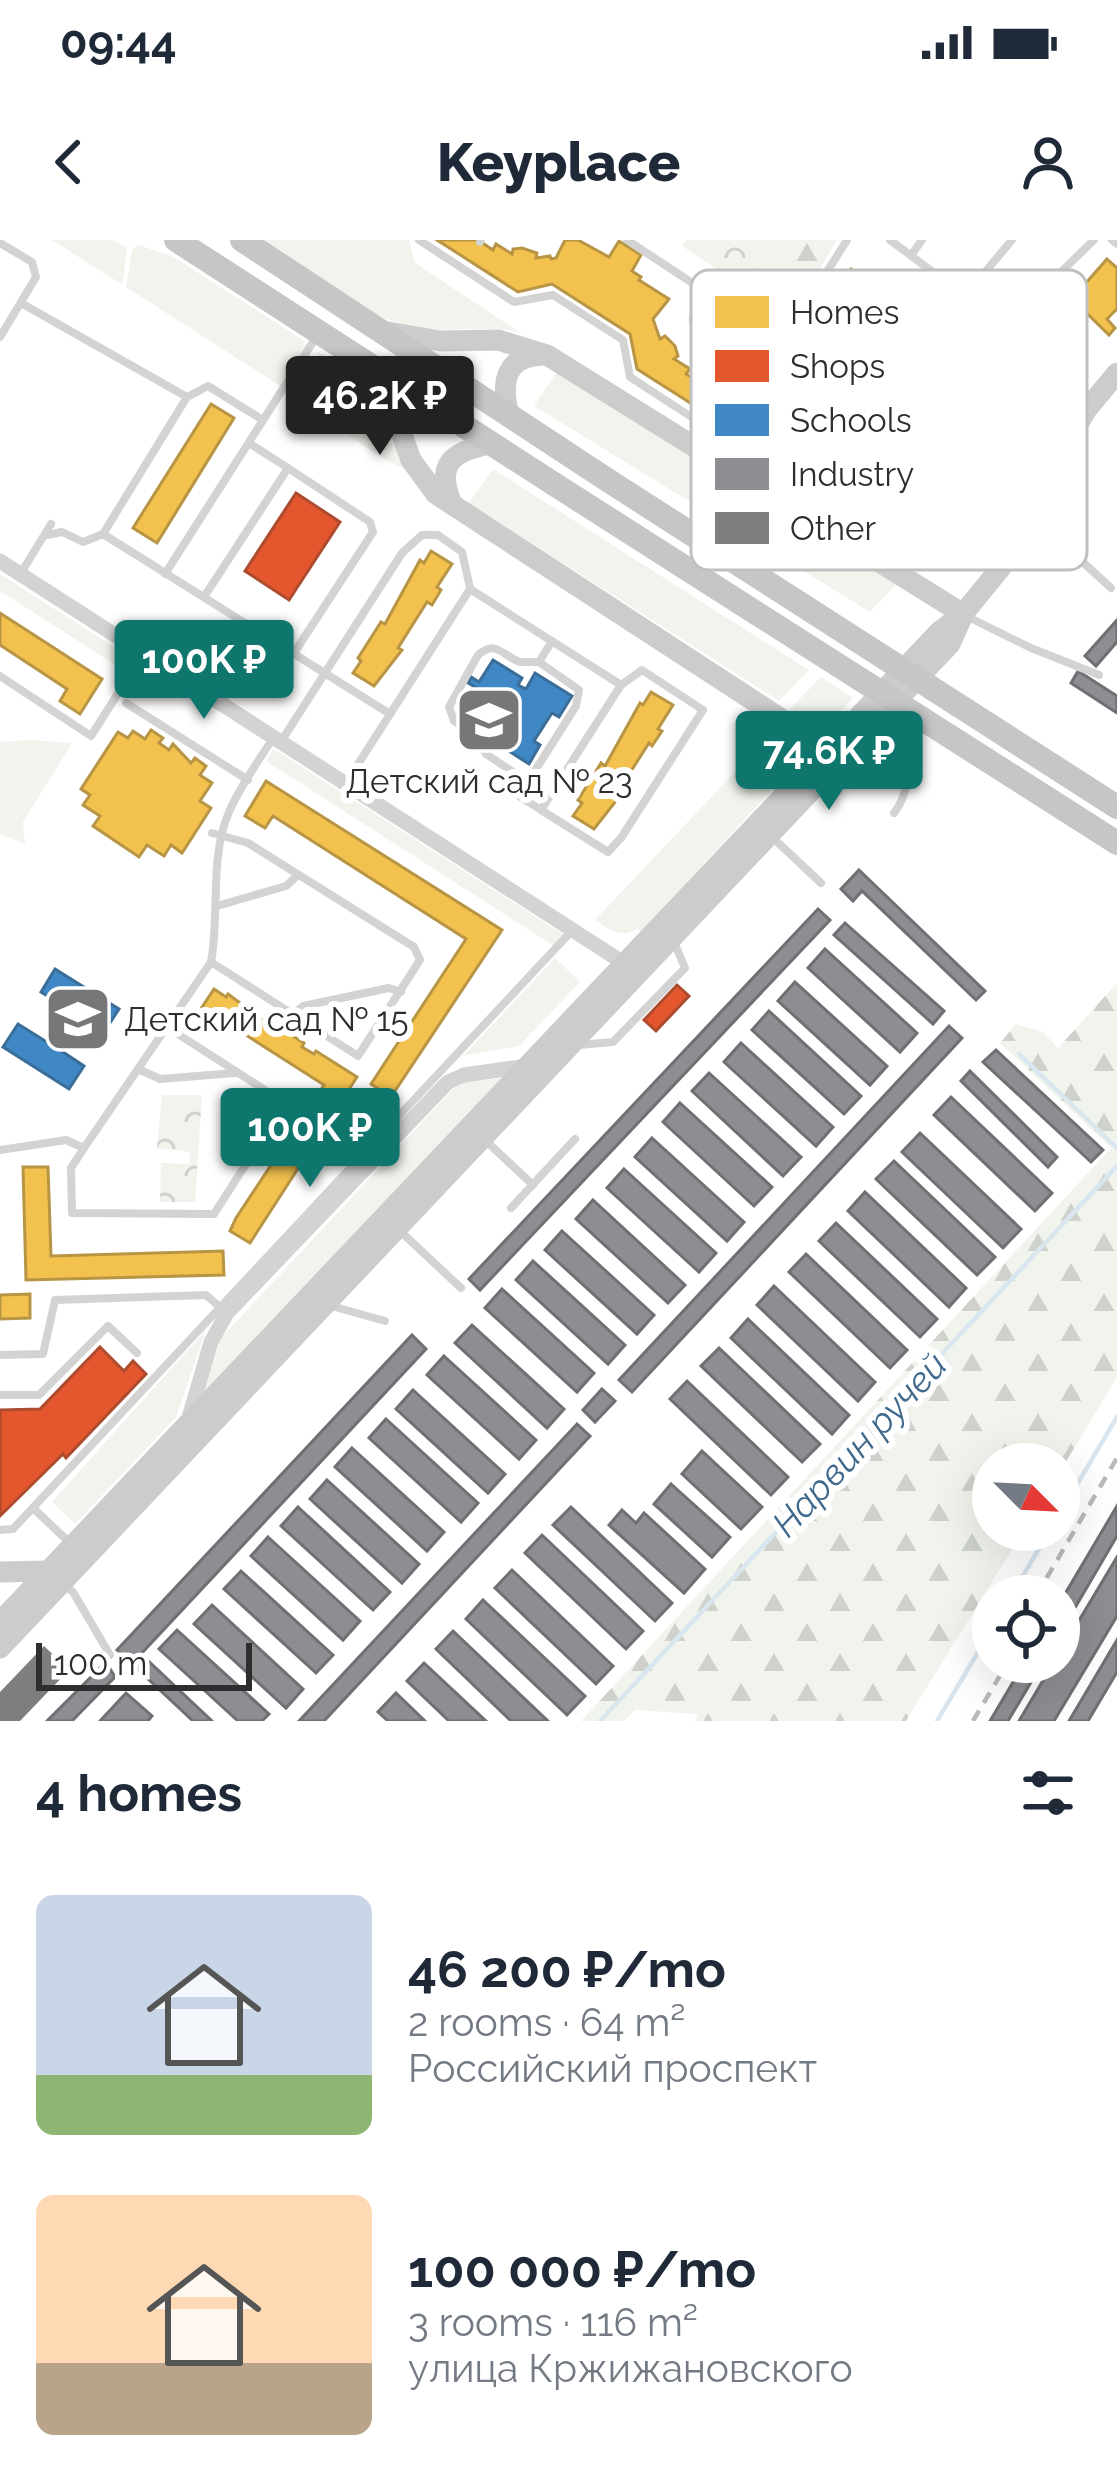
<!DOCTYPE html>
<meta charset="utf-8">
<style>
body{margin:0;font-family:Raleway,sans-serif;background:#f2f2f3;color:#1f2937;height:100vh;display:flex;flex-direction:column;font-size:45px;white-space:nowrap}
*{box-sizing:border-box;margin:0}
p{font-size:39px;color:#747a83}
.icon{flex:none;width:66px;height:66px;fill:none;stroke:currentColor;stroke-width:2;stroke-linecap:round;stroke-linejoin:round}
.map{position:relative;height:1481px;overflow:hidden}
.drawer{display:flex;flex-direction:column;background:#fff;flex:1}
.drawer>*{flex:none}
.needle{width:78px;rotate:114deg}
.controls{position:absolute;left:972px;top:1203px;display:grid;gap:24px}
.controls a{display:grid;place-items:center;width:108px;height:108px;border-radius:50%;background:#fff;box-shadow:0 12px 48px #0002;font-size:60px}
.scale{position:absolute;left:36px;bottom:30px;width:216px;box-sizing:border-box;padding-left:12px;border:6px solid #2e2e2e;border-top:0;font-size:33px;line-height:42px;white-space:nowrap;color:#2e2e2e;-webkit-text-stroke:9px #fff;paint-order:stroke}
.price{position:absolute;translate:-50% -102px;padding:0 27px;border-radius:12px;background:#0f766e;color:#fff;font-size:39px;line-height:78px;filter:drop-shadow(0 3px 6px #0008)}
.price::after{content:'';position:absolute;left:50%;top:72px;width:36px;height:27px;margin-left:-18px;background:inherit;clip-path:polygon(0 0,100% 0,50% 100%)}
.price.on{background:#222;color:#fff}
ul{padding:0;list-style:none}
li{display:flex;align-items:center;gap:36px;height:300px;padding:0 36px}
li span{display:grid;place-items:center;flex:none;width:336px;height:240px;border-radius:18px;color:#555}
li>.icon{margin-inline-start:auto}
span .icon{width:144px;height:144px;fill:#fffc;stroke-width:1}
li b{font-size:51px}
h2{display:flex;justify-content:space-between;align-items:center;height:144px;padding:0 36px;font-size:51px}
.status{display:flex;justify-content:space-between;align-items:center;height:84px;padding:0 60px;background:#fff;direction:ltr}
.status svg{height:33px;fill:currentColor}
header{display:flex;justify-content:space-between;align-items:center;height:156px;padding:0 36px;background:#fff;font-size:54px;font-weight:800}
.map>svg:first-child{display:block}
.grass{fill:#f0f4ec}
.forest{fill:url(#forest-firs)}
.park{fill:url(#park-crowns)}
.homes{fill:#f2c14e;stroke:#b79544;stroke-width:3}
.shops{fill:#e4572e;stroke:#ad4b2e;stroke-width:3}
.schools{fill:#3f88c5;stroke:#3a6d98;stroke-width:3}
.industry{fill:#8d8d92;stroke:#707074;stroke-width:3}
.lines{fill:none;stroke-linecap:round;stroke-linejoin:round}
.stream{stroke:#d9e6f0;stroke-width:4.5}
.building{fill:#7e7e7e}
.lane{stroke:#d3d3d3;stroke-width:8}
.street{stroke:#d3d3d3;stroke-width:15}
.secondary{stroke:#ccc;stroke-width:21}
.primary{stroke:#c6c6c6;stroke-width:24}
.rail{stroke:#bababa;stroke-width:4.5;stroke-dasharray:12 9;stroke-linecap:butt}
.primary-bridge{stroke:#c6c6c6;stroke-width:24}
.labels{text-anchor:middle;dominant-baseline:central;stroke-width:12;stroke-linejoin:round;paint-order:stroke}
.poi-label{font-size:33px;fill:#2e2e2e;stroke:#fff}
.water-label{font-size:36px;font-style:italic;fill:#3f698d;stroke:#fff}
.key{fill:#fff;stroke:#c0c0c0;stroke-width:3}
.key-label{font-size:33px;fill:#2e2e2e}
</style>
<div class="status"><b>09:44</b><svg viewBox="0 0 49 12"><path d="M0 12V9h3v3zM5 12V6h3v6zM10 12V3h3v9zM15 12V0h3v12zM26 1h20v11H26zM47 4h2v5h-2z"/></svg></div>
<header><svg class="icon" aria-label="back" viewBox="0 0 24 24"><path d="M15 5l-7 7 7 7"/></svg>Keyplace<svg class="icon" aria-label="person" viewBox="0 0 24 24"><circle cx="12" cy="8" r="4"/><path d="M4 21q1-7 8-7t8 7"/></svg></header>
<div class="map">
<svg width="1117" height="1481" viewBox="0 0 1117 1481">
<defs>
<pattern id="forest-firs" width="22" height="20" patternUnits="userSpaceOnUse" patternTransform="scale(3)"><rect width="22" height="20" fill="#f0f4ec"/><path d="M5 1l3.5 6h-7zM16 11l3.5 6h-7z" fill="#ced2cb"/></pattern>
<pattern id="park-crowns" width="20" height="18" patternUnits="userSpaceOnUse" patternTransform="scale(3)"><rect width="20" height="18" fill="#f0f4ec"/><path d="M2 6a3 3 0 1 1 6 0M12 15a3 3 0 1 1 6 0" fill="none" stroke="#ced2cb"/></pattern>
</defs>
<rect width="100%" height="100%" fill="#fff"/>
<!-- grass -->
<g class="grass">
<polygon points="52,0 114,0 127,8 123,41 121,44"/>
<path d="M263 0H409L415 23 521 93C481 83 447 95 409 86 362 76 305 27 263 0Z"/>
<polygon points="138,5 172,16 303,100 305,105 280,146 126,47 132,10"/>
<path d="M319 112C382 154 382 161 409 230 386 226 316 170 291 154Z"/>
<polygon points="557,132 896,344 870,372 534,166"/>
<polygon points="493,229 809,430 779,461 469,263"/>
<polygon points="0,334 130,417 125,431 0,351"/>
<path d="M821 437 853 458C827 485 823 492 789 470Z"/>
<polygon points="30,500 72,503 23,582 25,604 0,594 0,502"/>
<polygon points="274,509 564,695 554,706 266,521"/>
<path d="M753 513 782 539 641 692 637 689C620 699 609 689 595 680Z"/>
<polygon points="555,718 580,742 519,806 463,816"/>
<polygon points="502,838 204,1152 221,1098 454,848 467,842"/>
<polygon points="206,1090 176,1177 75,1284 52,1262"/>
</g>
<!-- forest -->
<g class="forest">
<polygon points="768,0 837,0 810,45 817,58 802,84 740,44"/>
<polygon points="1117,743 1117,1137 1059,1233 1059,1224 993,1224 993,1290 1024,1290 906,1481 695,1481 698,1474 635,1470 624,1481 581,1481 1111,908 1000,803 1016,784 1043,792 1058,808"/>
</g>
<!-- park -->
<g class="park">
<polygon points="686,0 768,0 740,44 682,6"/>
<polygon points="162,855 202,855 195,962 160,962 161,923 189,924 190,912 157,908"/>
</g>
<!-- homes -->
<g class="homes">
<polygon points="437,0 478,0 493,10 496,4 512,14 513,9 522,8 537,13 536,18 550,16 551,19 556,18 565,0 578,0 609,17 619,1 641,15 632,31 641,37 639,40 669,59 653,79 660,99 665,96 675,106 678,116 674,119 690,129 686,134 703,145 706,139 723,150 723,144 744,147 752,135 743,130 753,113 784,133 787,139 789,136 803,145 838,88 844,84 849,87 859,71 842,65 847,58 838,49 851,29 895,57 856,112 863,116 851,127 854,129 851,135 844,130 835,144 843,149 806,207 762,179 728,187 637,129 630,94 552,44 518,52"/>
<polygon points="1107,19 1117,28 1117,69 1107,79 1115,88 1109,95 1062,49 1068,42 1078,52"/>
<polygon points="211,164 234,178 157,303 133,288"/>
<polygon points="431,311 452,324 437,347 441,350 432,365 427,362 398,408 402,410 374,446 353,433 361,421 358,418 381,382 385,384 420,320 424,323"/>
<polygon points="0,373 102,439 80,474 60,461 67,449 0,405"/>
<polygon points="651,452 673,465 658,489 662,491 652,506 649,503 619,550 623,552 594,589 573,576 582,563 578,560 601,523 605,526 640,463 643,465"/>
<polygon points="151,490 163,498 159,503 169,510 173,504 191,523 195,518 206,526 200,535 212,543 200,561 211,568 182,613 171,605 164,616 147,605 139,617 93,586 100,576 83,565 90,555 81,549 118,492 128,498 133,491 145,499"/>
<polygon points="266,541 502,690 391,857 371,844 466,699 273,576 265,588 245,576"/>
<polygon points="214,749 226,757 228,754 267,783 268,780 304,803 302,807 314,814 316,811 357,837 250,1003 230,991 236,978 324,845 202,767"/>
<polygon points="23,927 48,927 51,1016 223,1011 224,1035 26,1040"/>
<polygon points="30,1054 30,1078 0,1079 0,1055"/>
</g>
<!-- shops -->
<g class="shops">
<polygon points="296,253 340,282 289,360 245,331"/>
<polygon points="677,745 689,756 656,791 644,780"/>
<polygon points="100,1107 124,1131 133,1121 146,1134 66,1218 63,1214 0,1276 0,1170 40,1169"/>
</g>
<!-- schools -->
<g class="schools">
<polygon points="493,420 522,438 518,445 526,449 535,433 572,456 559,477 552,473 534,501 540,505 529,524 493,501 501,487 494,483 490,489 460,471 475,447 468,443 471,437 479,442"/>
<polygon points="55,729 119,769 104,792 84,780 63,812 84,826 69,849 3,807 18,784 50,804 71,771 41,752"/>
</g>
<!-- industry -->
<g class="industry">
<polygon points="1117,380 1117,402 1096,426 1085,416"/>
<polygon points="1078,431 1117,456 1117,473 1071,443"/>
<polygon points="859,630 985,751 976,760 862,651 853,661 841,649"/>
<polygon points="818,669 830,680 480,1050 469,1039"/>
<polygon points="845,683 944,771 933,784 834,695"/>
<polygon points="825,709 917,793 900,812 808,728"/>
<polygon points="795,742 887,826 870,845 778,761"/>
<polygon points="769,771 861,856 844,874 752,790"/>
<polygon points="949,786 962,798 632,1152 619,1140"/>
<polygon points="741,803 833,887 816,906 724,822"/>
<polygon points="996,810 1103,910 1091,922 983,822"/>
<polygon points="970,831 1057,917 1048,927 961,841"/>
<polygon points="709,833 801,917 783,936 692,851"/>
<polygon points="951,857 1052,953 1035,971 934,875"/>
<polygon points="680,863 772,947 754,966 663,882"/>
<polygon points="920,893 1021,989 1003,1008 902,912"/>
<polygon points="652,898 744,982 727,1001 635,917"/>
<polygon points="894,921 995,1017 977,1035 876,939"/>
<polygon points="624,929 716,1013 699,1032 607,948"/>
<polygon points="865,952 966,1048 949,1067 848,971"/>
<polygon points="593,960 685,1045 668,1063 576,979"/>
<polygon points="836,983 937,1079 920,1097 819,1001"/>
<polygon points="562,991 654,1075 637,1094 545,1010"/>
<polygon points="806,1014 907,1110 890,1128 789,1032"/>
<polygon points="533,1021 625,1105 608,1124 516,1040"/>
<polygon points="774,1046 875,1142 858,1161 757,1065"/>
<polygon points="502,1049 594,1133 577,1152 485,1068"/>
<polygon points="748,1079 849,1175 832,1194 731,1098"/>
<polygon points="472,1085 564,1169 547,1188 455,1103"/>
<polygon points="412,1095 426,1109 141,1414 212,1481 193,1481 117,1410"/>
<polygon points="719,1108 820,1204 802,1222 701,1126"/>
<polygon points="444,1116 536,1200 519,1219 427,1135"/>
<polygon points="687,1141 788,1237 771,1255 670,1159"/>
<polygon points="602,1149 615,1161 595,1182 583,1170"/>
<polygon points="413,1150 505,1234 488,1253 396,1169"/>
<polygon points="386,1179 478,1263 461,1282 369,1198"/>
<polygon points="577,1184 590,1196 324,1481 299,1481"/>
<polygon points="352,1208 444,1292 427,1311 335,1227"/>
<polygon points="702,1211 762,1267 741,1289 682,1234"/>
<polygon points="327,1240 419,1324 402,1343 310,1259"/>
<polygon points="671,1244 730,1297 712,1317 654,1264"/>
<polygon points="1117,1266 1117,1296 1059,1395 1059,1364"/>
<polygon points="298,1267 390,1352 373,1370 281,1286"/>
<polygon points="571,1267 672,1363 655,1381 553,1285"/>
<polygon points="622,1270 636,1283 644,1273 705,1329 684,1353 609,1285"/>
<polygon points="542,1295 643,1391 626,1409 525,1313"/>
<polygon points="268,1297 360,1381 343,1400 251,1316"/>
<polygon points="1117,1317 1117,1376 1054,1481 1019,1481 1054,1422 1059,1422 1059,1414"/>
<polygon points="512,1330 613,1426 596,1444 495,1348"/>
<polygon points="241,1331 333,1415 316,1433 224,1349"/>
<polygon points="483,1360 585,1456 567,1475 466,1379"/>
<polygon points="212,1365 303,1449 286,1468 194,1384"/>
<polygon points="177,1390 269,1474 262,1481 238,1481 159,1409"/>
<polygon points="453,1391 548,1481 511,1481 436,1409"/>
<polygon points="1117,1400 1117,1432 1088,1481 1069,1481"/>
<polygon points="106,1422 115,1437 72,1481 47,1481"/>
<polygon points="1025,1422 1043,1422 1008,1481 990,1481"/>
<polygon points="424,1423 486,1481 449,1481 407,1441"/>
<polygon points="126,1453 152,1476 148,1481 100,1481"/>
<polygon points="396,1453 425,1481 388,1481 378,1472"/>
</g>
<g class="lines">
<!-- stream -->
<g class="stream">
<polyline points="1019,814 1117,908"/>
<polyline points="1059,1275 1117,1177"/>
<polyline points="1011,1356 1050,1290"/>
<polyline points="600,1481 1117,926"/>
<polyline points="937,1481 993,1387"/>
</g>
</g>
<!-- building -->
<polygon class="building" points="44,1406 69,1430 20,1481 0,1481 0,1452"/>
<g class="lines">
<!-- lane -->
<g class="lane">
<polyline points="419,0 514,62 553,55 623,100 630,137 722,197 761,189 818,226"/>
<polyline points="627,0 788,106 798,107 807,102 826,71 823,38 847,0"/>
<polyline points="890,0 965,56 1012,0"/>
<polyline points="1112,0 1117,4"/>
<polyline points="480,2 481,0"/>
<polyline points="0,3 32,22 36,37 0,97"/>
<polyline points="912,14 922,0"/>
<path d="M706 52C684 84 690 87 720 108L726 106 745 77"/>
<polyline points="21,63 187,157 208,146 263,180"/>
<polyline points="1029,63 1094,0"/>
<polyline points="887,116 914,132 965,56"/>
<polyline points="249,203 288,228"/>
<polyline points="793,265 935,37"/>
<polyline points="1038,281 1111,348"/>
<polyline points="103,294 187,157"/>
<polyline points="47,295 62,292 83,302 103,294 390,474"/>
<polyline points="21,333 51,284"/>
<polyline points="165,334 316,97"/>
<polyline points="204,357 288,228 370,282 373,292 294,413"/>
<polyline points="964,375 1031,408 1099,435"/>
<polyline points="539,422 579,450 576,466 519,556 541,570"/>
<polygon points="642,430 703,470 621,598 608,612 541,570 621,445"/>
<polyline points="0,436 91,496 143,414"/>
<polyline points="126,463 248,540"/>
<polyline points="282,500 402,313 422,295 438,295 462,312 470,348"/>
<path d="M528 542 486 514 477 495 454 481 449 467 478 415C497 399 502 416 520 422 521 422 537 422 539 422L552 401"/>
<polyline points="346,543 470,349 621,445"/>
<path d="M894 573C916 544 907 505 902 471"/>
<polyline points="771,596 821,643"/>
<polyline points="217,666 286,646 298,635"/>
<polyline points="211,722 358,816 420,720 414,707 248,603 212,593"/>
<polyline points="293,774 303,766 389,748 401,752"/>
<polyline points="579,805 613,802 685,728 674,702"/>
<polyline points="138,829 160,839 235,833"/>
<polyline points="485,900 533,945"/>
<polyline points="84,908 71,928 72,973 214,974 285,863 167,787"/>
<path d="M0 910 66 900 84 908 211 722C220 674 209 618 229 572 240 546 258 522 273 498"/>
<polyline points="511,968 575,899"/>
<polyline points="400,991 461,1048"/>
<polyline points="328,1065 385,1081"/>
<polyline points="0,1115 43,1114 55,1060 206,1055 221,1068"/>
<polyline points="0,1155 39,1155 108,1086 137,1113"/>
<polyline points="33,1268 71,1304"/>
<polyline points="0,1290 13,1289 567,696"/>
<polyline points="63,1343 73,1352 110,1415"/>
</g>
<!-- street -->
<g class="street">
<polyline points="0,321 633,729"/>
<polyline points="188,1181 211,1102 227,1073 448,842 464,835 527,826"/>
</g>
<!-- secondary -->
<g class="secondary">
<polyline points="382,91 440,101 498,100 547,115 963,374"/>
<polyline points="364,121 394,172 411,220 436,254 840,517"/>
<path d="M509 175C500 140 506 115 546 115"/>
<path d="M452 264C435 224 452 211 491 204"/>
<polyline points="0,1332 48,1331 52,1334"/>
<polyline points="0,1382 939,392 963,374 1026,297 1058,244 1072,194 1087,169 1117,133"/>
<polyline points="0,1408 950,404 963,375"/>
</g>
<!-- primary -->
<g class="primary">
<polyline points="176,0 554,244"/>
<polyline points="242,0 609,241"/>
</g>
<!-- rail -->
<g class="rail">
<polyline points="1036,1356 1117,1218"/>
<polyline points="973,1481 1008,1422"/>
</g>
<!-- primary-bridge -->
<g class="primary-bridge">
<polyline points="609,241 1117,567"/>
<polyline points="554,244 1117,603"/>
</g>
</g>
<!-- icons -->
<defs>
<symbol id="school-square" viewBox="-11 -11 22 22"><rect x="-9" y="-9" width="18" height="18" rx="4" fill="#777" stroke="#fff"/><path d="M0-5L7-2L0 1L-7-2ZM-4 1L0 2.5L4 1V4Q0 6-4 4Z" fill="#fff"/></symbol>
</defs>
<g fill-rule="evenodd">
<use href="#school-square" x="451" y="442" width="76" height="76"/>
<use href="#school-square" x="40" y="741" width="76" height="76"/>
</g>
<g class="labels">
<!-- poi labels -->
<g class="poi-label">
<text x="489" y="541">Детский сад № 23</text>
<text x="124" y="779" text-anchor="start">Детский сад № 15</text>
</g>
<!-- water labels -->
<g class="water-label">
<text transform="translate(859 1204) rotate(-47)">Нарвин ручей</text>
</g>
</g>
<!-- legend -->
<rect x="691" y="30" width="396" height="300" rx="18" class="key"/>
<rect x="715" y="56" width="54" height="32" fill="#f2c14e"/>
<rect x="715" y="110" width="54" height="32" fill="#e4572e"/>
<rect x="715" y="164" width="54" height="32" fill="#3f88c5"/>
<rect x="715" y="218" width="54" height="32" fill="#8d8d92"/>
<rect x="715" y="272" width="54" height="32" fill="#7e7e7e"/>
<g class="key-label">
<text x="790" y="84">Homes</text>
<text x="790" y="138">Shops</text>
<text x="790" y="192">Schools</text>
<text x="790" y="246">Industry</text>
<text x="790" y="300">Other</text>
</g>
</svg>
<div class="controls">
<a><svg class="needle" viewBox="-14 -14 28 28"><path d="M0-13l5 13h-10z" fill="#e53935"/><path d="M0 13l5-13h-10z" fill="#747a83"/></svg></a>
<a><svg class="icon" aria-label="locate" viewBox="0 0 24 24"><circle cx="12" cy="12" r="6"/><path d="M12 2v4M12 18v4M2 12h4M18 12h4"/></svg></a>
</div>
<div class="scale">100 m</div>
<b class="price on" style="left:380px;top:218px">46.2K ₽</b>
<b class="price" style="left:204px;top:482px">100K ₽</b>
<b class="price" style="left:829px;top:573px">74.6K ₽</b>
<b class="price" style="left:310px;top:950px">100K ₽</b>
</div>
<section class="drawer">
<h2>4 homes<svg class="icon" aria-label="filters" viewBox="0 0 24 24"><path d="M4 7h16M4 17h16"/><circle cx="9" cy="7" r="2"/><circle cx="15" cy="17" r="2"/></svg></h2>
<ul>
<li><span style="background:linear-gradient(#c9d6e8 75%,#8fb573 0)"><svg class="icon" aria-label="home" viewBox="0 0 24 24"><path d="M3 11l9-7 9 7M6 9v11h12V9"/></svg></span><div><b>46 200 ₽/mo</b><p>2 rooms · 64 m²</p><p>Российский проспект</p></div></li>
<li><span style="background:linear-gradient(#ffd9b3 70%,#b9a48a 0)"><svg class="icon" aria-label="home" viewBox="0 0 24 24"><path d="M3 11l9-7 9 7M6 9v11h12V9"/></svg></span><div><b>100 000 ₽/mo</b><p>3 rooms · 116 m²</p><p>улица Кржижановского</p></div></li>
</ul>
</section>
